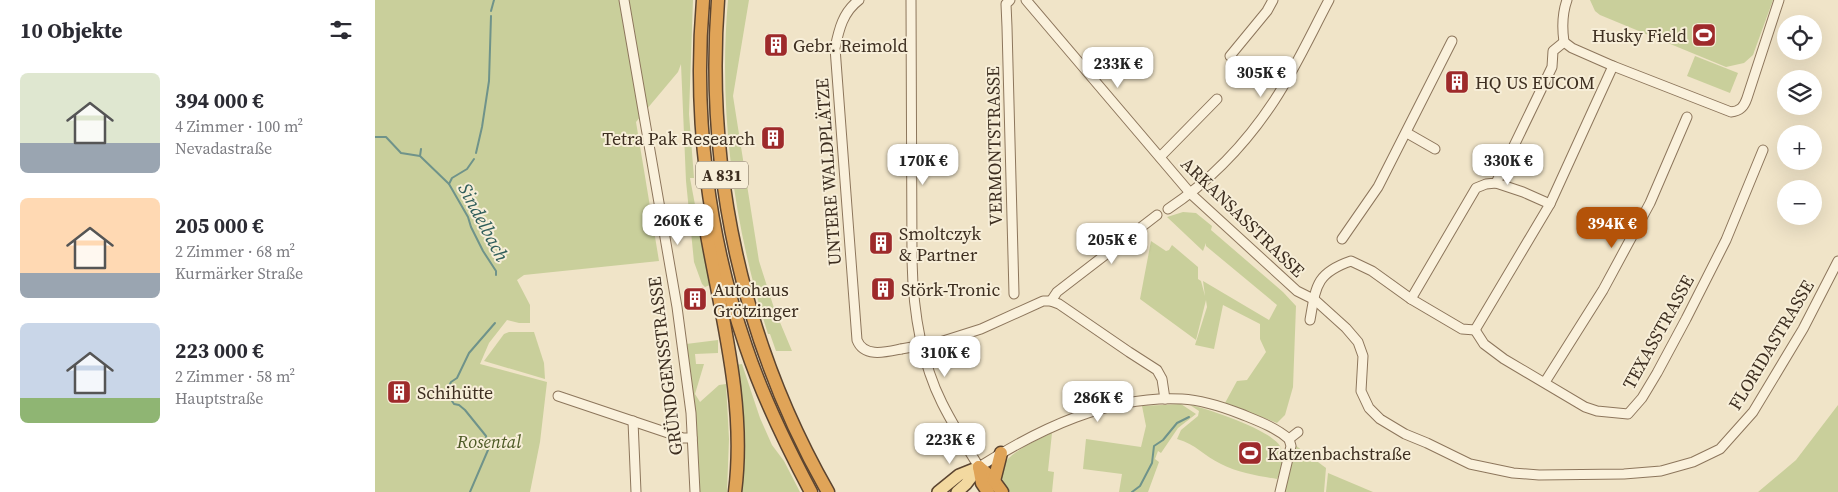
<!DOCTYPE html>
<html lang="de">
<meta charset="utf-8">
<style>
body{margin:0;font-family:"Source Serif 4",serif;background:#f7f7f7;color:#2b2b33;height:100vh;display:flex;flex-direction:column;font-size:19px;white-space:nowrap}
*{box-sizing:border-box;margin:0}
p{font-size:16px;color:#7c7c81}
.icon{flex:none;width:28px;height:28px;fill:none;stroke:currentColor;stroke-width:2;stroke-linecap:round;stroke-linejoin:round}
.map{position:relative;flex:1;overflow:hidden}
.panel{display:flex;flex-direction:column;background:#fff;width:375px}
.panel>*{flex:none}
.tools{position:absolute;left:1402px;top:15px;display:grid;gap:10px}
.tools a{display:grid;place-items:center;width:45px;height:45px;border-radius:50%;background:#fff;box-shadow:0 5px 20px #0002;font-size:25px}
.price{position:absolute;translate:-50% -42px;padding:0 11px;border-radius:10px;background:#fff;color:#222;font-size:16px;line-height:32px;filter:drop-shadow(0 1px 2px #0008)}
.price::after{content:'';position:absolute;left:50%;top:30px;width:15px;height:11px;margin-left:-8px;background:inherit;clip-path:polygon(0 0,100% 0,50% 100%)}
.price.active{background:#b45309;color:#fff}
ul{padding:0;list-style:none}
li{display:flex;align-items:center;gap:15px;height:125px;padding:0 20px}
li span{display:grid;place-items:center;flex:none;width:140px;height:100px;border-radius:8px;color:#555}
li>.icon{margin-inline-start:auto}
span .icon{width:60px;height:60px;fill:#fffc;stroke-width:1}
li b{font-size:21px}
h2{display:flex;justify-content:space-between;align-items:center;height:60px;padding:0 20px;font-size:21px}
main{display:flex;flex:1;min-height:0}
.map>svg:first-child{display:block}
.green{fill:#c9cf9b}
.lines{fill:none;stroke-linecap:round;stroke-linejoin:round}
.stream{stroke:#6f938a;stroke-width:2}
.minor-casing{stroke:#8d765c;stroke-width:11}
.major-casing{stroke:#5b4430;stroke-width:14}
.highway-casing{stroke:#5b4430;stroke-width:15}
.minor{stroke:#faf1dc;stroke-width:9}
.major{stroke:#f3d9a0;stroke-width:11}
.highway{stroke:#e0a458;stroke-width:12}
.minor-bridge-casing{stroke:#8d765c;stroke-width:11;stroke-linecap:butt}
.minor-bridge{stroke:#faf1dc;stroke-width:9}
.labels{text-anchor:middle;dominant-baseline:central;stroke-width:4;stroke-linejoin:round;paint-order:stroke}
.shield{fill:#f7eed8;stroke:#756857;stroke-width:1}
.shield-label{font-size:16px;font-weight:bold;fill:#3d2e20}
.poi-label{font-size:18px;fill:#3d2e20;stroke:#f7eed8;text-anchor:start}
.street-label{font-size:18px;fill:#3d2e20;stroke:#f7eed8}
.park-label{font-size:18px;font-style:italic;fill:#4d5a26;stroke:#f7eed8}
.water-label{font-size:19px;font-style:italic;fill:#2f5d5a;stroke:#f7eed8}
</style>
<main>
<section class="panel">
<h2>10 Objekte<svg class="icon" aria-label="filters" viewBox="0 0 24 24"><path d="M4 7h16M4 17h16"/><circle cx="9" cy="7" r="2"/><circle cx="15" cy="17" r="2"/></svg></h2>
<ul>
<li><span style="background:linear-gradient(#dfe7d0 70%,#9aa5b1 0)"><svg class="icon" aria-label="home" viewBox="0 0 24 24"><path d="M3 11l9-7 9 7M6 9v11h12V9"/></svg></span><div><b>394 000 €</b><p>4 Zimmer · 100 m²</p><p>Nevadastraße</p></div></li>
<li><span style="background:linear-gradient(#ffd9b3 75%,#9aa5b1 0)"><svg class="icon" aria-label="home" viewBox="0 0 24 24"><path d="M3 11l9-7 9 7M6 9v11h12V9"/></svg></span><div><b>205 000 €</b><p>2 Zimmer · 68 m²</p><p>Kurmärker Straße</p></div></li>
<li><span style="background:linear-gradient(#c9d6e8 75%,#8fb573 0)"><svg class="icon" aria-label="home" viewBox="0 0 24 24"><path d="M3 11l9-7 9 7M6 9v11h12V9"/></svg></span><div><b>223 000 €</b><p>2 Zimmer · 58 m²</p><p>Hauptstraße</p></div></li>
</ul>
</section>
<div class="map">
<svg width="1463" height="492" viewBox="0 0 1463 492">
<rect width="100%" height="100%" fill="#f0e4c8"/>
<!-- green -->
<g class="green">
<polygon points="0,0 318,0 314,114 319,178 315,178 335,285 330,287 327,284 319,262 311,181 306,64 303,72 261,122 284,261 149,275 142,280 155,305 155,323 144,323 132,320 114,343 105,364 172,382 165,442 155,492 0,492"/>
<path d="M353 0H374L358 96 384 261 399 308 417 351H401L395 334H393C359 227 343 112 353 0Z"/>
<polygon points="1215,0 1398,0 1378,55 1369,63 1351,67 1225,15 1220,11"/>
<polygon points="1320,56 1363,73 1355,93 1312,76"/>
<polygon points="808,212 821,213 837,226 836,230 908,292 921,306 918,387 910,415 902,423 850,403 862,381 872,380 891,352 885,339 885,324 848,305 839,349 820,345 832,307 831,300 821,340 765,299 776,241 791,251 794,250 797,245 823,267 823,279 826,281 830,296 828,281 894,320 902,305 831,246 831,243 828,251 792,217"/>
<polygon points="134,332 159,332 169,363 170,379 109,361 129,334"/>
<polygon points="343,340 343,353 320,354 321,364 329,364 320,394 325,402 344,385 351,384 354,439 352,492 324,492 320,440 322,428 311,344"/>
<polygon points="367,364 385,418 397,445 409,461 425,492 365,492 361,365"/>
<polygon points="806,404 821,414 803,428 786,453 783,451 780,459 784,462 773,492 744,492 747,474 708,469 711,439 766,447 771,426 767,406"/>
<path d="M815 405C834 409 896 430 905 446 911 457 907 469 902 479 884 476 863 473 846 464 829 456 821 444 802 439L806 430 823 416 824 411Z"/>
<polygon points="1463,405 1463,492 1383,492 1421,460"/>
<path d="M677 433 673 471 679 472 677 492H635C633 488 628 483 627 478 619 457 663 440 677 433Z"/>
<polygon points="920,445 951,468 949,492 908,492"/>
<polygon points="953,473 998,492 951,492"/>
</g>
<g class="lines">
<!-- stream -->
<g class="stream">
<polyline points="116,11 119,0"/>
<polyline points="0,137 11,137 26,153 45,156 74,184 93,217 96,227 108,251 121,271 121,275"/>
<polyline points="101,153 107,127 114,81 116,16"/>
<polyline points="45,156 46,149"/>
<polyline points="74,184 77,178 92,169 99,159"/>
<polyline points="72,396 71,392 76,382 82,378 94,353 120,323"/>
<polyline points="77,401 79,404 84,405 90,410 111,436 113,450 95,492"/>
<polyline points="757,492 765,486 777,463 779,446 788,440 802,423 814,417"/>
</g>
<defs>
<g id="minor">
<polyline points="249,0 302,307 316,413 320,492"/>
<path d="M484 0C468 12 464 29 460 48L482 340C489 358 511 352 526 349"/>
<path d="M536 0 537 260C538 309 545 359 567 403 578 425 591 446 604 467 664 429 734 395 807 399 828 400 848 407 866 414 883 421 900 427 914 439"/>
<polyline points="635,0 631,4 632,27 639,294"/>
<polyline points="651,0 816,194 922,291 940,300 971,328 983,342 988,356 986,391 994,408 1005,419 1030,434 1052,443 1095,464 1138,473 1164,475 1249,474 1286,471 1318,462 1345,449 1378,412 1428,329 1463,261"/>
<path d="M1189 42 1197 48 1238 66 1356 112C1365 111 1369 107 1372 98L1404 0"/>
<path d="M1189 42C1187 28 1187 14 1192 0"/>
<polyline points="855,56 892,11 898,0"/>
<polyline points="1032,133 1060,149"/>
<polyline points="785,157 842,99"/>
<polyline points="1121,183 1148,192 1175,204"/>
<path d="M793 209C835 181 872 142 899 101 920 69 936 34 954 0"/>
<polyline points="967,239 1003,187 1077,41"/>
<polyline points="1036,299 1101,188 1111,184 1121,183 1177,67 1178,51 1189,42"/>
<polyline points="676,301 682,292 782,215"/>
<path d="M935 320C941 286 941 273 976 261L997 271 1036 299 1087 329 1100 330"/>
<polyline points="1100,330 1109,344 1129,359 1210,407 1222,411 1253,414 1267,398 1282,373 1311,319 1351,240 1388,150"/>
<polyline points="1100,330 1175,204 1238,66"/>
<polyline points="565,342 606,329 668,301 676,301 684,304 754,352 782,370 787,379 790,399"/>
<polyline points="1170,382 1228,290 1275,203 1312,117"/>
<polyline points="183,396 308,438 317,438"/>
<polyline points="258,421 261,492"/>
<polyline points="914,439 923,432"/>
<polyline points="905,492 916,446 914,439"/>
</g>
<g id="major">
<polyline points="563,492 584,475 604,467"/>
<polyline points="582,492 591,484 604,467"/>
</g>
<g id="highway">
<path d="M328 0C318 117 333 236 371 347 388 398 411 445 436 492"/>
<path d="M343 0C330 171 368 343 453 492"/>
<path d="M332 235C347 319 371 405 360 492"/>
<polyline points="604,467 616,477 627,492"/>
<polyline points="604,467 607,483 613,492"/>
<polyline points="619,481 626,453"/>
</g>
</defs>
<!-- minor casing -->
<use href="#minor" class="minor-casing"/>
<!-- major casing -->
<use href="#major" class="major-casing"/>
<!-- highway casing -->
<use href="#highway" class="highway-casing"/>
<!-- minor -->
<use href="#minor" class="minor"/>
<!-- major -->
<use href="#major" class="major"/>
<!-- highway -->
<use href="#highway" class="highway"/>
<defs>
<polyline id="minor-bridge" points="526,349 565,342"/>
</defs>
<!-- minor-bridge casing -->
<use href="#minor-bridge" class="minor-bridge-casing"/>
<!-- minor-bridge -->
<use href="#minor-bridge" class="minor-bridge"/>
</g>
<!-- icons -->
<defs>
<symbol id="stadium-square" viewBox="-11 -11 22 22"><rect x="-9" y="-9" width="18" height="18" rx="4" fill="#9e2a2b" stroke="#f7eed8"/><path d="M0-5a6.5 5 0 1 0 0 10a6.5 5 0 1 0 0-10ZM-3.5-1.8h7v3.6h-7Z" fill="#fff"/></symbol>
<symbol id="building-square" viewBox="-11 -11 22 22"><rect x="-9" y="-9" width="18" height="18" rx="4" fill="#9e2a2b" stroke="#f7eed8"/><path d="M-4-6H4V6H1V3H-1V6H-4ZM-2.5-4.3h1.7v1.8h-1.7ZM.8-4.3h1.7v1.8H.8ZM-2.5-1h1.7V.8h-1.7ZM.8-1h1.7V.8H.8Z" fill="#fff"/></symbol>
</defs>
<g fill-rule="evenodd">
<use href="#stadium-square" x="1315" y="21" width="28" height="28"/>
<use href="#building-square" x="387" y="31" width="28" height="28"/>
<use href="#building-square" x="1068" y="68" width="28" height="28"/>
<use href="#building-square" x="384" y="124" width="28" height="28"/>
<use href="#building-square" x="492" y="229" width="28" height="28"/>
<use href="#building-square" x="494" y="275" width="28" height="28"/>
<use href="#building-square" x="306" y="285" width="28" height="28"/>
<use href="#building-square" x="10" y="378" width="28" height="28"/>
<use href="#stadium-square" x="861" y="439" width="28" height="28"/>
</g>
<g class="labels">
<!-- shield labels -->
<rect class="shield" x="321" y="161.5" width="52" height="27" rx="4"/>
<g class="shield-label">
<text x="347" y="175">A 831</text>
</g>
<!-- poi labels -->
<g class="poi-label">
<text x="1312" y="35" text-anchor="end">Husky Field</text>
<text x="418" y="45">Gebr. Reimold</text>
<text x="1100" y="82">HQ US EUCOM</text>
<text x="380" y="138" text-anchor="end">Tetra Pak Research</text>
<text x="524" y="233">Smoltczyk<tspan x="524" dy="21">&amp; Partner</tspan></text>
<text x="338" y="289">Autohaus<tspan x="338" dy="21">Grötzinger</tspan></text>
<text x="526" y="289">Störk-Tronic</text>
<text x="42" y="392">Schihütte</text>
<text x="892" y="453">Katzenbachstraße</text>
</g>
<!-- street labels -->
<g class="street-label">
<text transform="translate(619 146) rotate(-91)">VERMONTSTRASSE</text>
<text transform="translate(453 172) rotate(-94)">UNTERE WALDPLÄTZE</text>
<text transform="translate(868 217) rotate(44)">ARKANSASSTRASSE</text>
<text transform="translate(1283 332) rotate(-61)">TEXASSTRASSE</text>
<text transform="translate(1396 345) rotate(-59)">FLORIDASTRASSE</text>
<text transform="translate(290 366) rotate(-97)">GRÜNDGENSSTRASSE</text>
</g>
<!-- park labels -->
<g class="park-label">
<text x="114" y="441">Rosental</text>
</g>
<!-- water labels -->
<g class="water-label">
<text transform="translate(109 222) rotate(62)">Sindelbach</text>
</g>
</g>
</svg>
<div class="tools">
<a><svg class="icon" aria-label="locate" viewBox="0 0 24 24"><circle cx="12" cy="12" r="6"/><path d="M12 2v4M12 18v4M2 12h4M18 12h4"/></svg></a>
<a><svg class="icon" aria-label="layers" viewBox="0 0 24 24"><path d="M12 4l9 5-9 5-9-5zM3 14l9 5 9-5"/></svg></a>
<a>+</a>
<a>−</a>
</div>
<b class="price" style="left:743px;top:89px">233K €</b>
<b class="price" style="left:886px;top:98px">305K €</b>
<b class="price" style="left:548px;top:186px">170K €</b>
<b class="price" style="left:1133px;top:186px">330K €</b>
<b class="price" style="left:303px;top:246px">260K €</b>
<b class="price active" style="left:1237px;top:249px">394K €</b>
<b class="price" style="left:737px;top:265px">205K €</b>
<b class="price" style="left:570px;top:378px">310K €</b>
<b class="price" style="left:723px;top:423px">286K €</b>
<b class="price" style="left:575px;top:465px">223K €</b>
</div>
</main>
